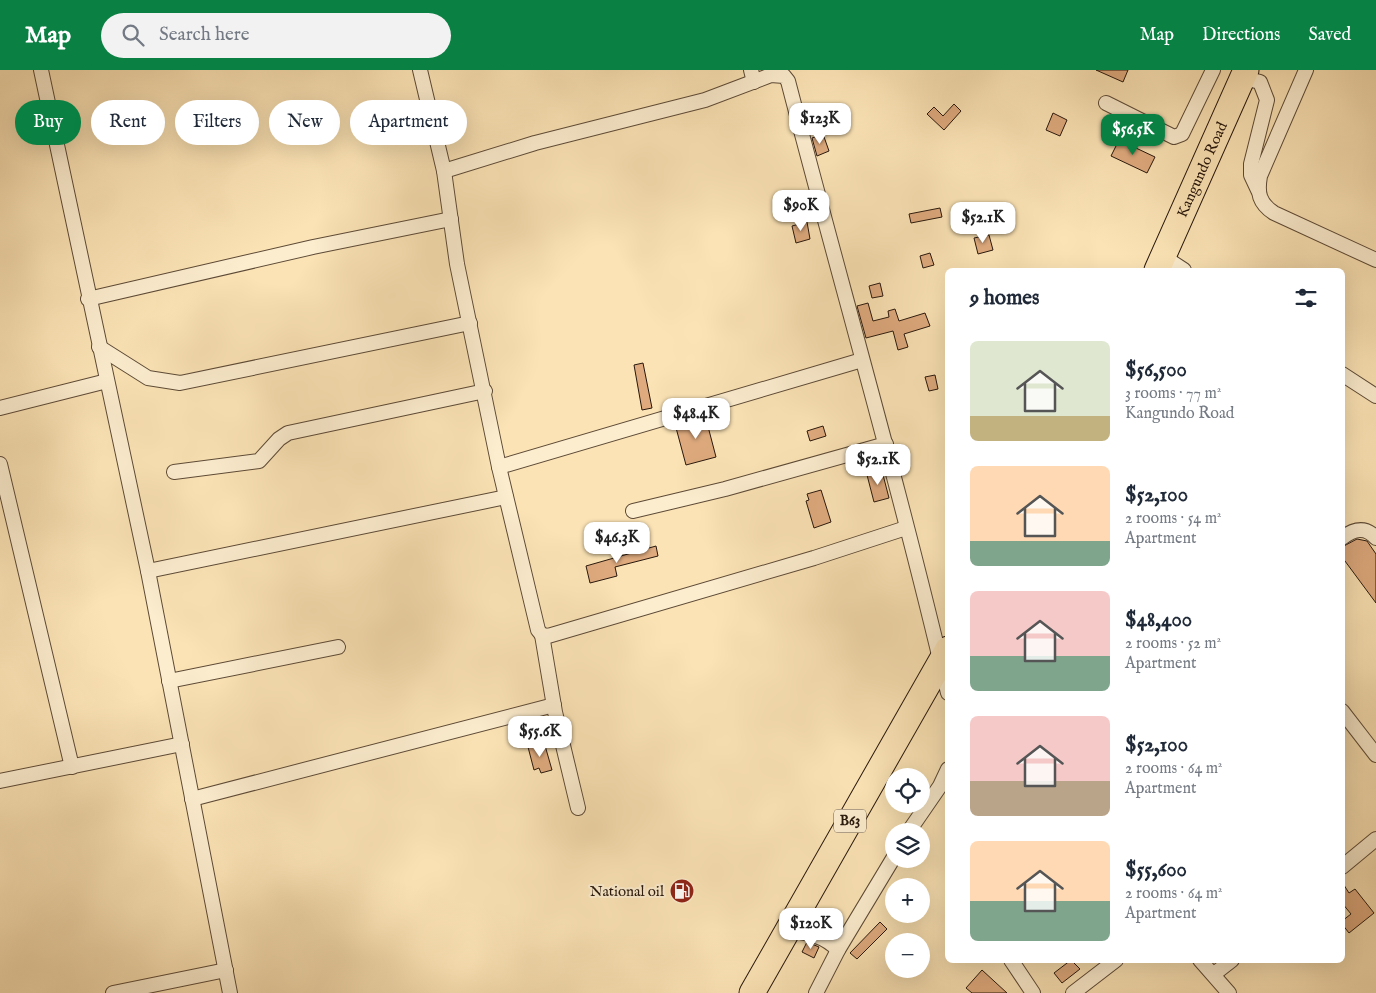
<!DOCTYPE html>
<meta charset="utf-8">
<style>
body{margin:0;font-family:"IM FELL English",serif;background:#f2f2f3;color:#1f2937;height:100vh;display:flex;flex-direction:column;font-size:19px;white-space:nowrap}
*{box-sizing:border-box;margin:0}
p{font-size:16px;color:#747a83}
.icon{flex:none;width:28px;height:28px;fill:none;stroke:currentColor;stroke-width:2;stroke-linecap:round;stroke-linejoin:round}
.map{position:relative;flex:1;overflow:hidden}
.details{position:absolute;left:945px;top:198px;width:400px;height:695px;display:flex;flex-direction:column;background:#fff;border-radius:8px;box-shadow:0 5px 20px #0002}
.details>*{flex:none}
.banner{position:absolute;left:15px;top:30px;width:475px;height:45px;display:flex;gap:10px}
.buttons{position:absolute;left:885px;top:698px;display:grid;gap:10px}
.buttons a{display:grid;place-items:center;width:45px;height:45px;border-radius:50%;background:#fff;box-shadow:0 5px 20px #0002;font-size:25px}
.price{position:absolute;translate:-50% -42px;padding:0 11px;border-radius:10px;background:#fff;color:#222;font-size:16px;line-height:32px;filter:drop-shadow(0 1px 2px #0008)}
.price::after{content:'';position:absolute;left:50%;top:30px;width:15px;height:11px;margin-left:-8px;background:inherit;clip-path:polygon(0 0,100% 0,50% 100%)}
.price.selected{background:#0b8043;color:#fff}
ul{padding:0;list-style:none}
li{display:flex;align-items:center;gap:15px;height:125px;padding:0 25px}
li span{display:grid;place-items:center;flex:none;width:140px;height:100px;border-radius:8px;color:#555}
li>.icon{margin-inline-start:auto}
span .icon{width:60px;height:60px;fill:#fffc;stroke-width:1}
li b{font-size:21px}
h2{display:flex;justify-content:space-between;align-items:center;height:60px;padding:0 25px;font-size:21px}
.tag{padding:0 18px;border-radius:22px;background:#fff;box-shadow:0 5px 20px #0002;font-size:18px;line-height:45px}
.tag.selected{background:#0b8043;color:#fff}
header{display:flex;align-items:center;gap:30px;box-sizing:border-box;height:70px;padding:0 25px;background:#0b8043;color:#fff}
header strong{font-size:24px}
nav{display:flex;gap:28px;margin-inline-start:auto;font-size:18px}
.search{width:350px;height:45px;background:#f2f2f3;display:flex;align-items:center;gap:12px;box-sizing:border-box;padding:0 18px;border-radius:28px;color:#747a83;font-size:19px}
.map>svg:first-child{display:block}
.building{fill:#deaa7e;stroke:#28170c}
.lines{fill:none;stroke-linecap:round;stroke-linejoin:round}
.street-casing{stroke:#5d4a36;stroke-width:16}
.highway-casing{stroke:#28170c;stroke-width:27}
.street{stroke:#fcedcf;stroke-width:14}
.highway{stroke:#fbe3b5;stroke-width:25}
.labels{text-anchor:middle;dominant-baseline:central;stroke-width:4;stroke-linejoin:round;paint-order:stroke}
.shield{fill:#fcedcf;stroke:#685746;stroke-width:1}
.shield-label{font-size:14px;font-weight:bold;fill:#28170c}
.street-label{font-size:15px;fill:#28170c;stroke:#fcedcf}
.poi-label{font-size:15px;fill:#28170c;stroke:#fcedcf;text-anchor:end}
</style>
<header>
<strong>Map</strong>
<div class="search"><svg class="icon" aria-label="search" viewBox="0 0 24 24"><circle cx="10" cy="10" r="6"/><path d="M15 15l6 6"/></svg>Search here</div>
<nav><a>Map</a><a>Directions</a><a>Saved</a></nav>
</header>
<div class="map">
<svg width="1376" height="923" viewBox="0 0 1376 923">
<rect width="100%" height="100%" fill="#fbe3b5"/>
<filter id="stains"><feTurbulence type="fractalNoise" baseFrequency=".004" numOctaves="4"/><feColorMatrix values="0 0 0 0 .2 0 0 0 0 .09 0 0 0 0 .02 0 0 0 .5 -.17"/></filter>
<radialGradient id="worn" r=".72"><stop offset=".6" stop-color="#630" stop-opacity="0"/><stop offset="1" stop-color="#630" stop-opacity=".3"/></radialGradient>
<!-- building -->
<g class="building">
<polygon points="1096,0 1128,0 1123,12"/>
<polygon points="954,34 961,41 944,60 927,44 934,37 943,46"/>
<polygon points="1053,43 1067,50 1060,66 1046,60"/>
<polygon points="823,64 829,81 817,86 812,68"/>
<polygon points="1119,70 1155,87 1147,103 1111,86"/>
<polygon points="940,138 942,147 911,153 909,144"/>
<polygon points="807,152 810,169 796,173 792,156"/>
<polygon points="989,165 993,180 978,184 974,168"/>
<polygon points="930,183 934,195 923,198 920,186"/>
<polygon points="880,213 883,226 872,228 869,216"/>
<polygon points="868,233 873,251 889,247 888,241 895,239 899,251 925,243 930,256 904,264 908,277 898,280 893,261 866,268 857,236"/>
<polygon points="643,293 652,338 642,340 634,295"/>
<polygon points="935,305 938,319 929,321 925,307"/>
<polygon points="705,345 716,387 686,395 675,354"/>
<polygon points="823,356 826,366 810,371 807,361"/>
<polygon points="882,401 889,428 874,432 867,405"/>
<polygon points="821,420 831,452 814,458 806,431 809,430 807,424"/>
<polygon points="1357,469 1367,471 1376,484 1376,533 1342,487 1342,477"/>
<polygon points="656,476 658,486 615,497 617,506 590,513 586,496"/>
<polygon points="544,672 552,700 541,703 539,698 534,700 528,677"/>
<polygon points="1342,812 1349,823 1355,819 1374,843 1349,863 1342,854 1342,851 1351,844 1342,833"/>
<polygon points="880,852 887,859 857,889 850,883"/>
<polygon points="807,872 819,877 814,888 802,882"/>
<polygon points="1071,890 1080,899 1062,913 1054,903"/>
<polygon points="982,900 1007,923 972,923 966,918"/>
</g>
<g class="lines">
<defs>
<g id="street">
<polyline points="41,0 148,501 230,923"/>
<polyline points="420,0 444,101 457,194 499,397 538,560 542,565 548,566 814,488 906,458"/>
<polyline points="751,0 754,12"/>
<path d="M1306 0 1260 106C1257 123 1259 133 1274 143L1376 190"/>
<polyline points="1241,12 1252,10 1260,12 1267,30 1251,94 1251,105 1258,120"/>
<polyline points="1106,33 1174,67 1182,64 1213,0"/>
<path d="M444 101 535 73 705 30 771 5 784 6 788 11C841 215 900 418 948 623"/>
<polyline points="1164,187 1184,200"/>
<polyline points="88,229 313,177 451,149"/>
<polyline points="99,277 148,308 180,313 470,253"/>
<polyline points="1342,304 1376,326"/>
<polyline points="0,338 107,311"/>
<polyline points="0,394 72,697"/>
<polyline points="499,397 862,290"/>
<polyline points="174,402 259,391 279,369 288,363 485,321"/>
<polyline points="633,441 725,419 886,374"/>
<path d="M1342 468C1354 459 1365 456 1376 468"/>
<polyline points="148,501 506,427"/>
<polyline points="542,565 555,642 578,738"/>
<polyline points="169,611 338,577"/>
<polyline points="1342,641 1376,685"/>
<polyline points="0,711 182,674"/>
<polyline points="192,729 554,635"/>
<polyline points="909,761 940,716 948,699"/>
<polyline points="1342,797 1376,769"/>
<path d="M787 860C807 863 824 865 838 880"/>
<polyline points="1011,890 1033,923"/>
<polyline points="1200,890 1229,923"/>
<polyline points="1214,904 1232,890"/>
<polyline points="113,923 226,900"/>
<polyline points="816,923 838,880 894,787"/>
<polyline points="1073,923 1116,890"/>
</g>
<g id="highway">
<path id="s1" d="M1157 200 1246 0"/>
<polyline points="752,923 948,579"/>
</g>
</defs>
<!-- street casing -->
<use href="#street" class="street-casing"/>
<!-- highway casing -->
<use href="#highway" class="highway-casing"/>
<!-- street -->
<use href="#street" class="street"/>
<!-- highway -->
<use href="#highway" class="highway"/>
</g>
<!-- icons -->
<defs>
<symbol id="fuel-disc" viewBox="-11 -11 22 22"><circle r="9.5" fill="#8f2418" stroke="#fcedcf"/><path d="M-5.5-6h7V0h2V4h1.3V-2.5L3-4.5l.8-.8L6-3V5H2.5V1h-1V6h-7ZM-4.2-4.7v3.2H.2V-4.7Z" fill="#fff"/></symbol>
</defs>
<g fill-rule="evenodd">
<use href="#fuel-disc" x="668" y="807" width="28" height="28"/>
</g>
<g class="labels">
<!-- shield labels -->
<rect class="shield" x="834" y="739.5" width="32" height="23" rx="4"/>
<g class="shield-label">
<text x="850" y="751">B63</text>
</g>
<!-- street labels -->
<g class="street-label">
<text stroke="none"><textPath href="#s1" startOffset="110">Kangundo Road</textPath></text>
</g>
<!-- poi labels -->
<g class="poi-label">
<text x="664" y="821">National oil</text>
</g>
</g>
<rect width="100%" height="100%" filter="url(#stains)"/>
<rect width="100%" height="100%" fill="url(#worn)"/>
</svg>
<div class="buttons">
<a><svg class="icon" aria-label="locate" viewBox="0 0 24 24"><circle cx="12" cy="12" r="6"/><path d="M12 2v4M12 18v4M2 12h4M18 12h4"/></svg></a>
<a><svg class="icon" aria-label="layers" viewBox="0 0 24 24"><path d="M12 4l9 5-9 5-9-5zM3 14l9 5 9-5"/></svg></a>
<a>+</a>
<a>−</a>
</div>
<b class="price" style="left:820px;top:75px">$123K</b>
<b class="price selected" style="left:1133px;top:86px">$56.5K</b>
<b class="price" style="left:801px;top:162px">$90K</b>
<b class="price" style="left:983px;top:174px">$52.1K</b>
<b class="price" style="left:696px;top:370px">$48.4K</b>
<b class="price" style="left:878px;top:416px">$52.1K</b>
<b class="price" style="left:617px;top:494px">$46.3K</b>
<b class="price" style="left:540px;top:688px">$55.6K</b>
<b class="price" style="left:811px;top:880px">$120K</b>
<div class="banner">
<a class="tag selected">Buy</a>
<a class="tag">Rent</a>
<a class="tag">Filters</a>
<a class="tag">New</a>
<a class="tag">Apartment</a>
</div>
<section class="details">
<h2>9 homes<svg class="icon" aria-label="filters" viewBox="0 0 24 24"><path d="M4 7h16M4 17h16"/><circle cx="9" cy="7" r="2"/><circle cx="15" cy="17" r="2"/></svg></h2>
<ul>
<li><span style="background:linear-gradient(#dfe7d0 75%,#c2b280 0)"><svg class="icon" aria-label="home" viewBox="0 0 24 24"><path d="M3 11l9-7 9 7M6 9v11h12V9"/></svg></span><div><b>$56,500</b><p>3 rooms · 77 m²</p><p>Kangundo Road</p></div></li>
<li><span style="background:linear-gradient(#ffd9b3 75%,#7fa58c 0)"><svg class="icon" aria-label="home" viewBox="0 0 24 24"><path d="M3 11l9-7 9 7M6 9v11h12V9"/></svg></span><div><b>$52,100</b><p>2 rooms · 54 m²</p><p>Apartment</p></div></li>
<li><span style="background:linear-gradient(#f6c9c9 65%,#7fa58c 0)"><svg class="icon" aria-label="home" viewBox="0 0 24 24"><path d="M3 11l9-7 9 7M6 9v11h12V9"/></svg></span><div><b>$48,400</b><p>2 rooms · 52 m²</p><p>Apartment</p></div></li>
<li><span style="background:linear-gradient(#f6c9c9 65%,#b9a48a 0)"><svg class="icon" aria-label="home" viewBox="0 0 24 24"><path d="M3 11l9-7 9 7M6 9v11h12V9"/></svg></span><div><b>$52,100</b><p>2 rooms · 64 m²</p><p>Apartment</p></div></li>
<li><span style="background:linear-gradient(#ffd9b3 60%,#7fa58c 0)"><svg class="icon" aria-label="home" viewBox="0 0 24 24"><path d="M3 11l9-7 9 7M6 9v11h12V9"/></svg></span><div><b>$55,600</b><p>2 rooms · 64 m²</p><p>Apartment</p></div></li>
</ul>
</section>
</div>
